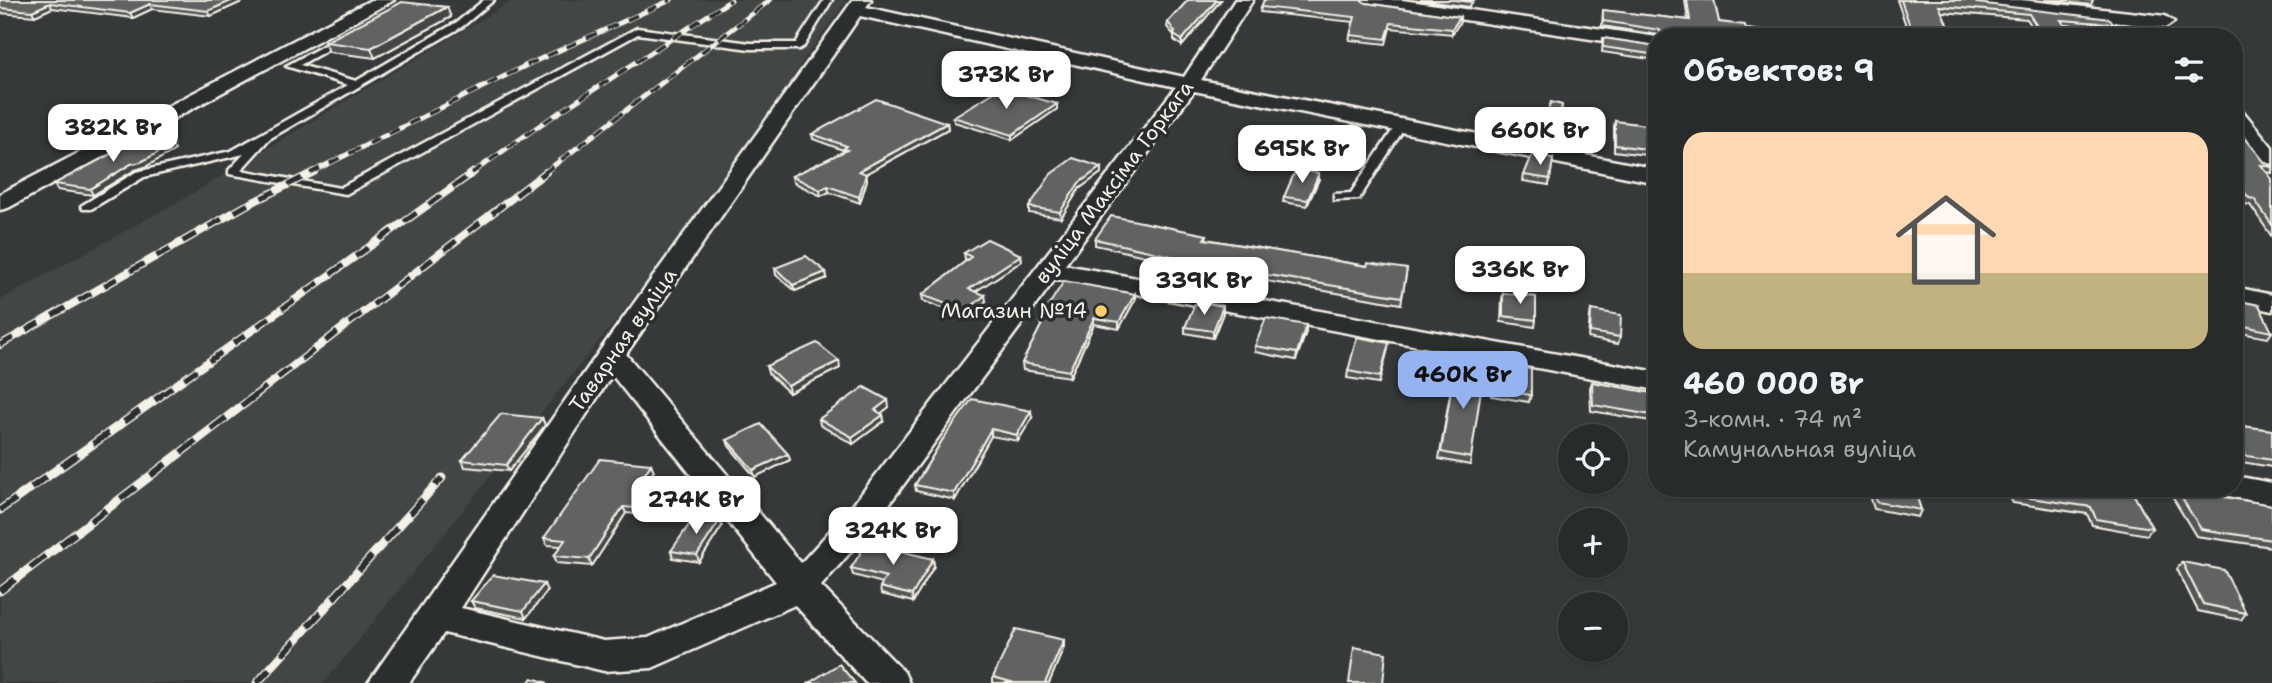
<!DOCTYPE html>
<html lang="ru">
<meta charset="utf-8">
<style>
body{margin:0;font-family:"Shantell Sans",sans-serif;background:#303333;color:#f1f3f6;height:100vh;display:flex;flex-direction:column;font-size:26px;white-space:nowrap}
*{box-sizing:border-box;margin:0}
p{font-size:23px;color:#a5a7a9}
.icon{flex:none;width:38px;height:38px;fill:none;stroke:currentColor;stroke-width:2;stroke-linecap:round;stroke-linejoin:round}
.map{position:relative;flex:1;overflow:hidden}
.details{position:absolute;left:1648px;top:28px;width:595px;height:469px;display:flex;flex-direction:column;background:#282b2b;border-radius:28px;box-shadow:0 2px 5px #0004,0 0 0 2px #444747}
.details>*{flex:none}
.tools{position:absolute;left:1558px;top:424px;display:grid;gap:14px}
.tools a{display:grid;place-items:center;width:70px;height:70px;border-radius:50%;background:#282b2b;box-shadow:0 2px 5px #0004,0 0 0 2px #444747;font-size:35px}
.price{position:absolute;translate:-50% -60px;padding:0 16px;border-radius:14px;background:#fff;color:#222;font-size:23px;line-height:46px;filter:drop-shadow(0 2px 4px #0008)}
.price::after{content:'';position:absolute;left:50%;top:42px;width:21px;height:16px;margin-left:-10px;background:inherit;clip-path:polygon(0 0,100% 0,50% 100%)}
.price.active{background:#95b2f1;color:#111}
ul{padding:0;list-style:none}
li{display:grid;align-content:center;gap:14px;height:371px;padding:0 35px}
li+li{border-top:2px solid #444747}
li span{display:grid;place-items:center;height:217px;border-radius:21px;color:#555}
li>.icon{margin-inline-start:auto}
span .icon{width:126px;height:126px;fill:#fffc;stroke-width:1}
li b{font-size:30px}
h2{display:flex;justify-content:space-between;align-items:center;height:84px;padding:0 35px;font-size:30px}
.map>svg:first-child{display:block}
.built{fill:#434645}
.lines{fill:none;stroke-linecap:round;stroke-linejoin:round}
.lane-casing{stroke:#f4f1e8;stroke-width:5}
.street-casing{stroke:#f4f1e8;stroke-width:5}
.lane{fill:#2a2d2e;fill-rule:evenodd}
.street{fill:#2a2d2e;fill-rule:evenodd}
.rail-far2-casing{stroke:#f4f1e8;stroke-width:5}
.rail-far1-casing{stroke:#f4f1e8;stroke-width:8}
.rail-casing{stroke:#f4f1e8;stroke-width:9}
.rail-far2{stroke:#2a2d2e;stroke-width:3.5;stroke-dasharray:11;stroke-linecap:butt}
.rail-far1{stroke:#2a2d2e;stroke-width:5;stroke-dasharray:15;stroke-linecap:butt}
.rail{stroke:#2a2d2e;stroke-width:6;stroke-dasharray:19;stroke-linecap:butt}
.wall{fill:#535554;stroke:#f4f1e8;stroke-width:2}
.shaded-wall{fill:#444545;stroke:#f4f1e8;stroke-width:2}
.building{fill:#616362;stroke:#f4f1e8;stroke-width:2}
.poi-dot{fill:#ffd166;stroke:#2a2d2e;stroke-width:2.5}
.labels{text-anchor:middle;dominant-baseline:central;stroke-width:7;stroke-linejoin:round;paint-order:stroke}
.street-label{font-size:21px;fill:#f4f1e8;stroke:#2a2d2e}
.poi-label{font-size:21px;fill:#f4f1e8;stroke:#2a2d2e;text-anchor:end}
</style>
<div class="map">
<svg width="2272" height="683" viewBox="0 0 2272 683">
<rect width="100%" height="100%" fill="#363939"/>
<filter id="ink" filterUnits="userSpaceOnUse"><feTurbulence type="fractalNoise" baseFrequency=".0143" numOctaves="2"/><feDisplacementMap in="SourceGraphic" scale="14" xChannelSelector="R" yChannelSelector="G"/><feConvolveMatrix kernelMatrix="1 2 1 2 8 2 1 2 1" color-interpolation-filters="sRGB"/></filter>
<g filter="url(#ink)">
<!-- built -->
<polygon class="built" points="514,0 847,0 807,55 720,191 324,683 0,683 0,300 185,198"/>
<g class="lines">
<defs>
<g id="lane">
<polygon points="484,0 494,0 463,26 269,139 241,170 340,188 637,28 750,43 796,43 824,0 832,0 804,46 799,49 750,49 638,34 346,194 229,174 229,170 244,154 144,177 91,209 83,209 81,206 136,172 231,151 348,85 286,66 341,36 349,38 300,65 356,81 457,22"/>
<polygon points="1402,121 1407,124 1359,199 1334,200 1334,194 1351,193 1398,122"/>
</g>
<g id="street">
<polygon points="371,0 394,0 8,208 0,210 0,194"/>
<path d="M853 0H871L866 7 1184 77 1235 0H1253L1201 80 1657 169V183L1194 91 1065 265 1657 372V390L1055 279 873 526 821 586 904 672 909 683H866L795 605 652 668 604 671 444 633 409 683H368L601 349ZM860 16 1176 87 849 510 801 563 626 354ZM612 375 776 582 648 638 604 641 461 608Z"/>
<polygon points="1357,0 1402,0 1657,37 1657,49 1366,5"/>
<polygon points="1966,0 2021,0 2165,16 2174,22 2165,28 1975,5"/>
<polygon points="2235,108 2242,110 2272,147 2272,169 2264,167 2235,128"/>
<polygon points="2235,287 2272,295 2272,311 2235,303"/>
<polygon points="2235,476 2272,483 2272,505 2224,495 2220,488 2235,488"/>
</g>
</defs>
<!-- lane casing -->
<use href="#lane" class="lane-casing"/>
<!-- street casing -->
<use href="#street" class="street-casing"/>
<!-- lane -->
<use href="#lane" class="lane"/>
<!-- street -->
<use href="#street" class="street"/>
<defs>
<g id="rail-far2">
<polyline points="310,173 529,64 671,0"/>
<polyline points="472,173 540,125 731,0"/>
<polyline points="544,173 770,0"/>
</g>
<g id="rail-far1">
<polyline points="0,345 245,206 314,172"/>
<polyline points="160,396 474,172"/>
<polyline points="254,396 546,172"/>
</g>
<g id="rail">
<polyline points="0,510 162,395"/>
<polyline points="0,591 256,395"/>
<polyline points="257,683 442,478"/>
</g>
</defs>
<!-- rail-far2 casing -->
<use href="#rail-far2" class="rail-far2-casing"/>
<!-- rail-far1 casing -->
<use href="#rail-far1" class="rail-far1-casing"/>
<!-- rail casing -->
<use href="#rail" class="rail-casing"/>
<!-- rail-far2 -->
<use href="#rail-far2" class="rail-far2"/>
<!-- rail-far1 -->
<use href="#rail-far1" class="rail-far1"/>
<!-- rail -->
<use href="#rail" class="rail"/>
</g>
<!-- wall -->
<g class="wall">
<polygon points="0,0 246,0 211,16 152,9 133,18 52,8 35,16 0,13"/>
<polygon points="1188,0 1221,0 1182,46 1174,40 1174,35 1167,27 1168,22"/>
<polygon points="1420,0 1474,0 1469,7"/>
<polygon points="1685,0 1714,0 1719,22 1746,29 1806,37 1659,37 1659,35 1602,26 1603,10 1688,20"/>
<polygon points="1897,0 1972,0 1977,3 2114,24 2112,29 2065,25 2073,37 2038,37 2027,19 1942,12 1953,37 1910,37"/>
<polygon points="2045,0 2093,0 2091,5"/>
<polygon points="1366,3 1460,17 1460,22 1452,34 1390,28 1386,44 1349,40 1354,22 1260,12 1261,7"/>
<polygon points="451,17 375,58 329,52 325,42"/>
<polygon points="1603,38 1657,46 1657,60 1602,52"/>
<polygon points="1057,104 1057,109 1012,140 954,122 953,117"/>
<polygon points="1562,105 1555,146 1537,143 1538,137"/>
<polygon points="1615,121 1647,149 1645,155 1614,151 1614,126"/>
<polygon points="947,123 948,129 866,174 867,180 860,203 829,192 821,196 793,182 792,176 843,152 843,150 813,139 812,134"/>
<polygon points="2235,125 2265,163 2272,165 2272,173 2266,172 2272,179 2272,237 2250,205 2245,204 2235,189"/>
<polygon points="175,150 145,167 135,170 93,195 57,190 54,184"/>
<polygon points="1553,159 1549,185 1523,181 1524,175"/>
<polygon points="1101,173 1079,189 1061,218 1029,213 1029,207"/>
<polygon points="1319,173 1319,179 1307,206 1283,202 1284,197"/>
<polygon points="1207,235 1206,239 1367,266 1407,269 1401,304 1237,276 1231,292 1211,289 1212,283 1217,272 1095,245 1095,239"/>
<polygon points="964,253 1021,255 1022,261 976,291 986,301 967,317 923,301 922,295 967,260 965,259"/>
<polygon points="775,268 826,272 827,278 795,291 776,275"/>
<polygon points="1503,293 1536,320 1535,327 1501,322 1502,299"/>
<polygon points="1135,300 1119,329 1094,324 1070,377 1023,370 1022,363 1041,326 1040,319"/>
<polygon points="2235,300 2272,332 2268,338 2235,332"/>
<polygon points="1200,305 1223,313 1213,338 1185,333 1185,327"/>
<polygon points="1591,310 1620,337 1618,344 1588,338 1590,316"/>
<polygon points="1306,325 1306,332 1296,360 1255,352 1255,346"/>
<polygon points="1388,349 1379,383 1347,378 1348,371"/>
<polygon points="1494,364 1531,395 1529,402 1491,396"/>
<polygon points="1455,365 1471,458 1470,465 1439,459"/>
<polygon points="766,366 840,368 789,393 768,373"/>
<polygon points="1592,382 1657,394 1657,422 1591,411 1590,388"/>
<polygon points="889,407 881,413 883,415 884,421 853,444 820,425 819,419"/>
<polygon points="542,418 545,425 509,471 465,467 462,460"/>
<polygon points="1032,418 1018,441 991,436 955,500 916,491 915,485 943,439"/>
<polygon points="2235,425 2272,430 2272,467 2235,461"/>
<polygon points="727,440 788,454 790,460 755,477 729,446"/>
<polygon points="654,471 643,487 665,489 667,496 654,516 626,513 592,566 557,563 554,556 561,546 547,545 544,538"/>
<polygon points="1868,488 1914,488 1921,510 1918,517 1874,509"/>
<polygon points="1961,488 2130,488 2152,528 2147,535 2092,525 2087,514 2013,503 2009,496"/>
<polygon points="2176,489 2272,505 2272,547 2196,536 2171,495"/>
<polygon points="720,520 722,526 699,562 673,558 671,551"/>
<polygon points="933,559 934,566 913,602 881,594 880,587 883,583 853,575 851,568"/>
<polygon points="2182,562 2246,613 2241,620 2198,611 2177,569"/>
<polygon points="547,591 526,618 475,608 471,601"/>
<polygon points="1064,640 1064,647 1049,683 993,683 993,677"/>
</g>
<!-- shaded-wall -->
<g class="shaded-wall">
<polygon points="233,0 246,0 211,16 208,11"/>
<polygon points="1217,0 1221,0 1182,46 1182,40"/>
<polygon points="50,3 52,8 35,16 32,11"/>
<polygon points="150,4 152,9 133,18 130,13"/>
<polygon points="447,7 451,17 375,58 371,48"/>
<polygon points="1460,17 1460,22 1452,34 1452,29"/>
<polygon points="1057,104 1057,109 1012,140 1012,135"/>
<polygon points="947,123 948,129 860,177 859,171"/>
<polygon points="172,145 175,150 145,167 135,170 93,195 90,189 131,164"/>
<polygon points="1101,167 1101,173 1079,189 1061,218 1060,212 1079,183"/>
<polygon points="1319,173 1319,179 1307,206 1308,200"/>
<polygon points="866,174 867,180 860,203 859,197"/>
<polygon points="828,186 829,192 821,196 820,190"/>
<polygon points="1021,255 1022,261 970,295 969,289"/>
<polygon points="1238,270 1237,276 1231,292 1231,286"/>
<polygon points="826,272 827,278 795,291 793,285"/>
<polygon points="1135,294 1135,300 1119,329 1119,322"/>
<polygon points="985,295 986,301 967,317 966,311"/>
<polygon points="1223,306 1223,313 1213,338 1213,331"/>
<polygon points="1094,318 1094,324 1070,377 1069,371"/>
<polygon points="1306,325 1306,332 1296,360 1297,353"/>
<polygon points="839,361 840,368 789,393 788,386"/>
<polygon points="888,400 889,407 876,417 875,410"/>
<polygon points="1031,411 1032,418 1018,441 1017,435"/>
<polygon points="883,415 884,421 853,444 852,437"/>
<polygon points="542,418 545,425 509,471 506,465"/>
<polygon points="991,429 991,436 955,500 954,493"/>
<polygon points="788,454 790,460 755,477 753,470"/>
<polygon points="651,464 654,471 639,493 637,486"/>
<polygon points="665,489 667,496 654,516 652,509"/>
<polygon points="623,507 626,513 592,566 589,559"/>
<polygon points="720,520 722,526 699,562 697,555"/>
<polygon points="933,559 934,566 913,602 912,595"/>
<polygon points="544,584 547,591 526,618 523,611"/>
<polygon points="1064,640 1064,647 1049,683 1045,683"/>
</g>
<!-- building -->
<g class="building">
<polygon points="0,0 233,0 208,11 150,4 130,13 50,3 32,11 0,8"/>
<polygon points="1188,0 1217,0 1182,40 1174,35 1175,32 1168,22"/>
<polygon points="1264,0 1361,0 1366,3 1460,17 1452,29 1391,23 1386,39 1350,35 1355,17 1261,7"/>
<polygon points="1455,0 1471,0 1470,2"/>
<polygon points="1687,0 1714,0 1719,22 1745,25 1746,29 1806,36 1806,37 1661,37 1660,30 1603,21 1603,10 1690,20"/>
<polygon points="1901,0 1972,0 1977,3 2110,19 2114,24 2061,20 2073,37 2044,37 2029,14 1939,6 1953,37 1914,37"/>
<polygon points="402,2 447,7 371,48 325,42"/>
<polygon points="1603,38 1657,46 1657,55 1603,47"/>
<polygon points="1001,88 1057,104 1012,135 953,117"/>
<polygon points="876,99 947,123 859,171 866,174 859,197 828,186 820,190 792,176 847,150 843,149 847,146 812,134"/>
<polygon points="1551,102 1562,105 1556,141 1538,137"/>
<polygon points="1615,121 1646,125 1647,149 1615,145"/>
<polygon points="2235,125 2265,163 2272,165 2272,167 2261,165 2272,179 2272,225 2254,199 2249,198 2235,179"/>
<polygon points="137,140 172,145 141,162 131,164 90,189 54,184"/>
<polygon points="1532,155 1553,159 1550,179 1524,175"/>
<polygon points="1073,158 1101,167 1079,183 1060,212 1029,207 1051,174"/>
<polygon points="1296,169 1319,173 1308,200 1284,197"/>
<polygon points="1111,216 1207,235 1204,239 1367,266 1368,263 1407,269 1402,297 1238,270 1231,286 1212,283 1220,267 1095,239"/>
<polygon points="987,239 1021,255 969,289 985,295 966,311 922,295 971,257 964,253"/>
<polygon points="806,256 826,272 793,285 775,268"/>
<polygon points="1064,281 1135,294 1119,322 1094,318 1069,371 1022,363 1044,320 1040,319"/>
<polygon points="1503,293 1536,297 1536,320 1503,316"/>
<polygon points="2235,300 2259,305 2272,332 2235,324"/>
<polygon points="1202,302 1223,306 1213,331 1185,327 1195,304 1200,305"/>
<polygon points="1591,310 1621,315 1620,337 1590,332"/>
<polygon points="1266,318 1306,325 1297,353 1255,346"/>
<polygon points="1357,337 1389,343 1380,377 1348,371"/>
<polygon points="817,343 839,361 788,386 766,366"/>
<polygon points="1455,364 1484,369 1471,458 1441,452"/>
<polygon points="1494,364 1531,369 1531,395 1493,389"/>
<polygon points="1592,382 1657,394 1657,416 1593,405"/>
<polygon points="864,387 888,400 875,410 883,415 852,437 819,419"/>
<polygon points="972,399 1031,411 1017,435 991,429 954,493 915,485 943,439"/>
<polygon points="501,414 542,418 506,465 462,460"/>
<polygon points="761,424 788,454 753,470 727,440"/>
<polygon points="2235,425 2272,430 2272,460 2235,454"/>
<polygon points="600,459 651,464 637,486 665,489 652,509 623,507 589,559 554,556 565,540 544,538"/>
<polygon points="1873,488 1914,488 1921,510 1877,502"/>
<polygon points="2006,488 2130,488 2152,528 2096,519 2091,507 2017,496 2013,489"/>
<polygon points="2176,489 2272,505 2272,540 2201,529"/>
<polygon points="695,516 720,520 697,555 671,551"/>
<polygon points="867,543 933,559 912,595 880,587 886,577 851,568"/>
<polygon points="2182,562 2224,570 2246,613 2203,604"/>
<polygon points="493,575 544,584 523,611 471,601"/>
<polygon points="1016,629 1064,640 1045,683 1015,683 993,677"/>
<polygon points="1354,647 1386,653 1383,683 1349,683"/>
<polygon points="839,664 855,683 809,683"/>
<polygon points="532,678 548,683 528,683"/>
</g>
</g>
<!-- markers -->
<circle class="poi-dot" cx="1101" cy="311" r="7"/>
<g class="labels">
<!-- street labels -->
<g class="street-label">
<text transform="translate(1114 182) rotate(-53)">вуліца Максіма Горкага</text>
<text transform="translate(623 340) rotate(-55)">Таварная вуліца</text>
</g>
<!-- poi labels -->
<g class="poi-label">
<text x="1087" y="311">Магазин №14</text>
</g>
</g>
</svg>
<div class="tools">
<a><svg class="icon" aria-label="locate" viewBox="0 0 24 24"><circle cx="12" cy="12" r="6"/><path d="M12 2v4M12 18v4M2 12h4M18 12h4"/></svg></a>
<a>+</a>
<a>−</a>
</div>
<b class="price" style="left:1006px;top:111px">373K Br</b>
<b class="price" style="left:113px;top:164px">382K Br</b>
<b class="price" style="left:1540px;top:167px">660K Br</b>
<b class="price" style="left:1302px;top:185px">695K Br</b>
<b class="price" style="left:1520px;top:306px">336K Br</b>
<b class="price" style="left:1204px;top:317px">339K Br</b>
<b class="price active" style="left:1463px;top:411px">460K Br</b>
<b class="price" style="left:696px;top:536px">274K Br</b>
<b class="price" style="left:893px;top:567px">324K Br</b>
<section class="details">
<h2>Объектов: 9<svg class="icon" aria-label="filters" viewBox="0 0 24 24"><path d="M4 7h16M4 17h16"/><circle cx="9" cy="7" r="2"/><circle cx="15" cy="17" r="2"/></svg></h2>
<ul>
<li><span style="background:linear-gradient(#ffd9b3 65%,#c2b280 0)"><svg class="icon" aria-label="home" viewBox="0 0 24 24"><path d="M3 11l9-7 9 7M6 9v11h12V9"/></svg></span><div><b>460 000 Br</b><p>3-комн. · 74 m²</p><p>Камунальная вуліца</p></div></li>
</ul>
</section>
</div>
